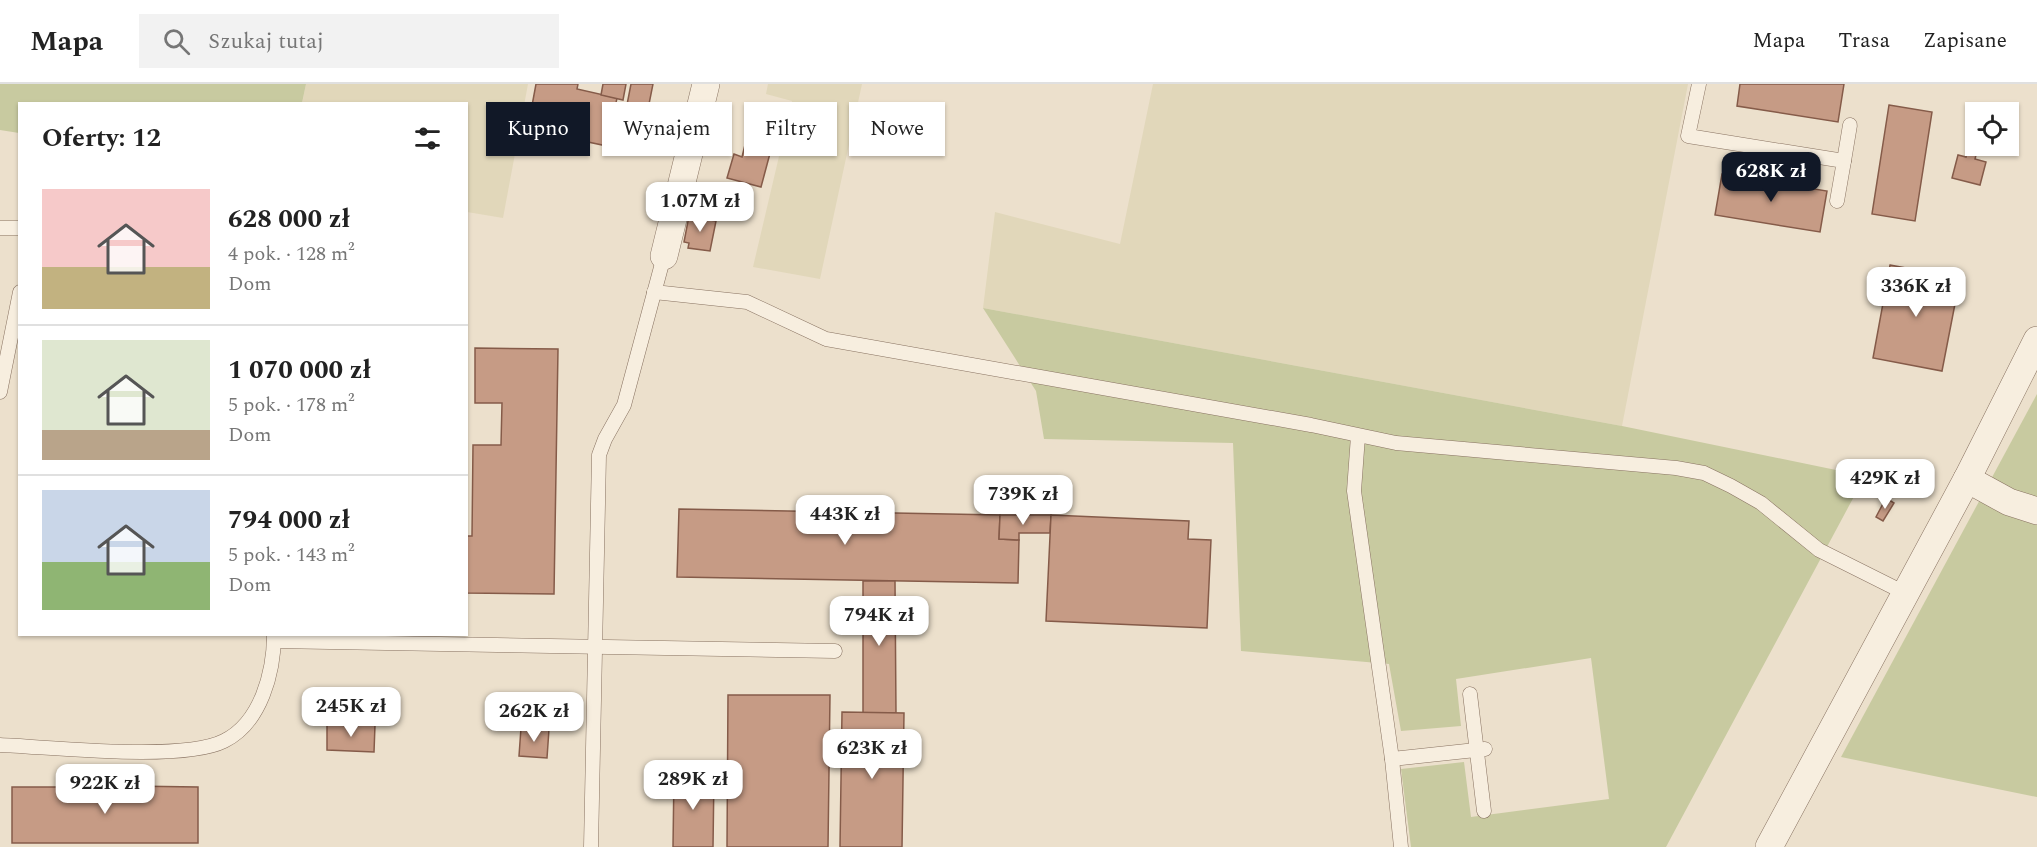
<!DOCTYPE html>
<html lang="pl">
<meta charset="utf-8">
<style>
body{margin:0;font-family:Spectral,serif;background:#f2f2f2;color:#222;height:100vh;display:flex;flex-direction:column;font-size:22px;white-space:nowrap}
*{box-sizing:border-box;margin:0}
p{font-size:20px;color:#767676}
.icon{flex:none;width:33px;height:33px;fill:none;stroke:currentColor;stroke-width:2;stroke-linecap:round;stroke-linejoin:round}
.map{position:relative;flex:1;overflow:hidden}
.side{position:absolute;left:18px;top:18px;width:450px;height:534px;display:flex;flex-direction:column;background:#fff;border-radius:0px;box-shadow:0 2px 4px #0004}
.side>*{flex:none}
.top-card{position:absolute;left:486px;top:18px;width:570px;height:54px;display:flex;gap:12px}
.controls{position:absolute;left:1965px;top:18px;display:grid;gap:12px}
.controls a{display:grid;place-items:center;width:54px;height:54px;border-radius:0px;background:#fff;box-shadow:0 2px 4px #0004;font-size:30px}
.price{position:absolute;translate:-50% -51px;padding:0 14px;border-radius:12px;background:#fff;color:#222;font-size:20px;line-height:39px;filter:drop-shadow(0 2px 3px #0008)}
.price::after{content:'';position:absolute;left:50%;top:36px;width:18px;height:14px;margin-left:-9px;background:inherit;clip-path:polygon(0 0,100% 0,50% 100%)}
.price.selected{background:#111827;color:#fff}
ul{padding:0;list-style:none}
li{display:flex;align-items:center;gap:18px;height:150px;padding:0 24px}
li+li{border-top:2px solid #e0e0e0}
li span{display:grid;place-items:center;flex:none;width:168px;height:120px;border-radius:0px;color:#555}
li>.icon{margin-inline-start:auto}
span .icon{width:72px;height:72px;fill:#fffc;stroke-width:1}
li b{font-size:26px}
h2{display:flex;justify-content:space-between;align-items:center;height:72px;padding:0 24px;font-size:26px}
.chip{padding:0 21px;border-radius:0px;background:#fff;box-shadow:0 2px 4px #0004;font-size:21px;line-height:54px}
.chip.selected{background:#111827;color:#fff}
header{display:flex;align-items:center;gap:36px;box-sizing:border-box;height:84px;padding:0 30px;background:#fff;border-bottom:2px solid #e0e0e0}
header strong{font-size:28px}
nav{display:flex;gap:33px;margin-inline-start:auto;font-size:21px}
.search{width:420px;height:54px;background:#f2f2f2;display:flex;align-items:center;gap:15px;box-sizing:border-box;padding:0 21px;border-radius:0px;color:#767676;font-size:22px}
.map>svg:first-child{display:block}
.farmland{fill:#e1d7ba}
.green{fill:#c8caa0}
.building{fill:#c69b85;stroke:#855b49;stroke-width:1.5}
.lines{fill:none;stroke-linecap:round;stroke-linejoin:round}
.lane-casing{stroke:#887261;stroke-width:15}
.street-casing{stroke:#887261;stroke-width:28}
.lane{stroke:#f7eedf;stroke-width:14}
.street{stroke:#f7eedf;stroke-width:27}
</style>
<header>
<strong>Mapa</strong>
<div class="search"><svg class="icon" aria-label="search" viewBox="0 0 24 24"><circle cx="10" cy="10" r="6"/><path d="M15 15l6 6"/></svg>Szukaj tutaj</div>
<nav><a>Mapa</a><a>Trasa</a><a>Zapisane</a></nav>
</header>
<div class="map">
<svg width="2037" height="763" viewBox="0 0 2037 763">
<rect width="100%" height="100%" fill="#ece0cc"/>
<!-- farmland -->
<g class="farmland">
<polygon points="306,0 528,0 503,134 467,128 466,20 302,20"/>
<polygon points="768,0 862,0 820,195 753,183 792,17 766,10"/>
<polygon points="1153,0 1688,0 1622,342 983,224 995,128 1120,160"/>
</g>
<!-- green -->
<g class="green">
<polygon points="0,0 306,0 302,19 20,20 19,49 0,46"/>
<polygon points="983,224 1622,342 1865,392 1666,763 1411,763 1401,685 1464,678 1471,733 1609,715 1591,574 1456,595 1461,642 1401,647 1389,580 1241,567 1233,359 1044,355 1036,307"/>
<polygon points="2037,310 2037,713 1841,673"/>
</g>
<!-- building -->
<g class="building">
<polygon points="536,0 578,0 577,5 617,14 607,62 522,44 526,26 531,27"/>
<polygon points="603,0 626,0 623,16 601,11"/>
<polygon points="631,0 653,0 646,35 625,31"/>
<polygon points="1740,0 1844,0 1838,38 1737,22"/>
<polygon points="1889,21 1932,28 1915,137 1872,130"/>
<polygon points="754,25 780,32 761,103 727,94 734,70 742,73"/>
<polygon points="1968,65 1977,67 1975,75 1986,78 1980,101 1952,94 1958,71 1966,73"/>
<polygon points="1722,90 1827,107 1820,148 1715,131"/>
<polygon points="689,132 716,137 710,167 688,164 689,159 684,158"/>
<polygon points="1890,181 1960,194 1942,287 1873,274"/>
<polygon points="475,264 558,265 554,510 466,509 466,452 472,452 473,361 501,361 502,319 475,319"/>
<polygon points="1886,414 1894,419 1883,437 1876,433"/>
<polygon points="679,425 1000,431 999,455 1019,456 1018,499 677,493"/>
<polygon points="1000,431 1051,431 1050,449 1019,449 1019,456 999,455"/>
<polygon points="1051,431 1189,437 1188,455 1211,456 1207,544 1046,537"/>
<polygon points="863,497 895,497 896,629 863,629"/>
<polygon points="728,611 830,611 828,763 727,763"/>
<polygon points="842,628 904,629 902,763 840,763"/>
<polygon points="327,640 375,641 374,668 327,666"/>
<polygon points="521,644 549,645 547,674 519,672"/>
<polygon points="674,690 714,690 713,763 673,763"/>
<polygon points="116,699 129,699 129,702 198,703 198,759 12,759 12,703 116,703"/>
</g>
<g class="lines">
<defs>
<g id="lane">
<polyline points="1699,0 1688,52 1844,77 1837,117"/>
<polyline points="1844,77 1850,41"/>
<polyline points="0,144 20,144"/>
<polyline points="654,208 747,218 826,255 1311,341 1396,359 1676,384 1704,389 1731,402 1761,419 1819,466 1905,509"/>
<polyline points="0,308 20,208"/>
<polyline points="1358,352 1354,407 1392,675 1401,763"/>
<polyline points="274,557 835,567"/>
<polyline points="1470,610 1484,727"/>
<path d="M0 661C51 663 182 678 224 657 261 639 274 588 274 550"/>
<polyline points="1392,675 1485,665"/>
<polyline points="591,763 599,371 605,355 624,321 664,172"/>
</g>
<g id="street">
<polyline points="664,172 706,0"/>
<polyline points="1967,395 2009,418 2037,427"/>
<polyline points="1769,763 1967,395 2037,256"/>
</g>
</defs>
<!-- lane casing -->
<use href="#lane" class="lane-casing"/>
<!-- street casing -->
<use href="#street" class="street-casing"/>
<!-- lane -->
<use href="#lane" class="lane"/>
<!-- street -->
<use href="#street" class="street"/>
</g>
</svg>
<div class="controls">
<a><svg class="icon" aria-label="locate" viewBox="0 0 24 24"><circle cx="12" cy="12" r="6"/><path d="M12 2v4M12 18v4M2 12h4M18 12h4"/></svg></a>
</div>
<b class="price selected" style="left:1771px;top:119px">628K zł</b>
<b class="price" style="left:700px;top:149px">1.07M zł</b>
<b class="price" style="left:1916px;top:234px">336K zł</b>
<b class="price" style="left:1885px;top:426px">429K zł</b>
<b class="price" style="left:1023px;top:442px">739K zł</b>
<b class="price" style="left:845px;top:462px">443K zł</b>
<b class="price" style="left:879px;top:563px">794K zł</b>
<b class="price" style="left:351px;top:654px">245K zł</b>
<b class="price" style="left:534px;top:659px">262K zł</b>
<b class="price" style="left:872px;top:696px">623K zł</b>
<b class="price" style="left:693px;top:727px">289K zł</b>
<b class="price" style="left:105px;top:731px">922K zł</b>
<div class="top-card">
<a class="chip selected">Kupno</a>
<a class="chip">Wynajem</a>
<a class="chip">Filtry</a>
<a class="chip">Nowe</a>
</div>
<section class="side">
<h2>Oferty: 12<svg class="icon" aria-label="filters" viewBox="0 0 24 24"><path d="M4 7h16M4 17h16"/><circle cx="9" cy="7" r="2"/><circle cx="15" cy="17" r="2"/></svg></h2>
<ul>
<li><span style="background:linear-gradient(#f6c9c9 65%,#c2b280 0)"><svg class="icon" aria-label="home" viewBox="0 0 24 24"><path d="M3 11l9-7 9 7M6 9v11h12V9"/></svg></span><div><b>628 000 zł</b><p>4 pok. · 128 m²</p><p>Dom</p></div></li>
<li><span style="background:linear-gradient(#dfe7d0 75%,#b9a48a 0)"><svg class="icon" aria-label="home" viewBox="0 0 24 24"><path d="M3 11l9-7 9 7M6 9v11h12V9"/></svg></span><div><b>1 070 000 zł</b><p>5 pok. · 178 m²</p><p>Dom</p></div></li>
<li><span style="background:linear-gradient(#c9d6e8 60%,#8fb573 0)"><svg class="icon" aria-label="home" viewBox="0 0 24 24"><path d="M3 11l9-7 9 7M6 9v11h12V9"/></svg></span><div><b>794 000 zł</b><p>5 pok. · 143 m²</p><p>Dom</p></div></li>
</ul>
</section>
</div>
